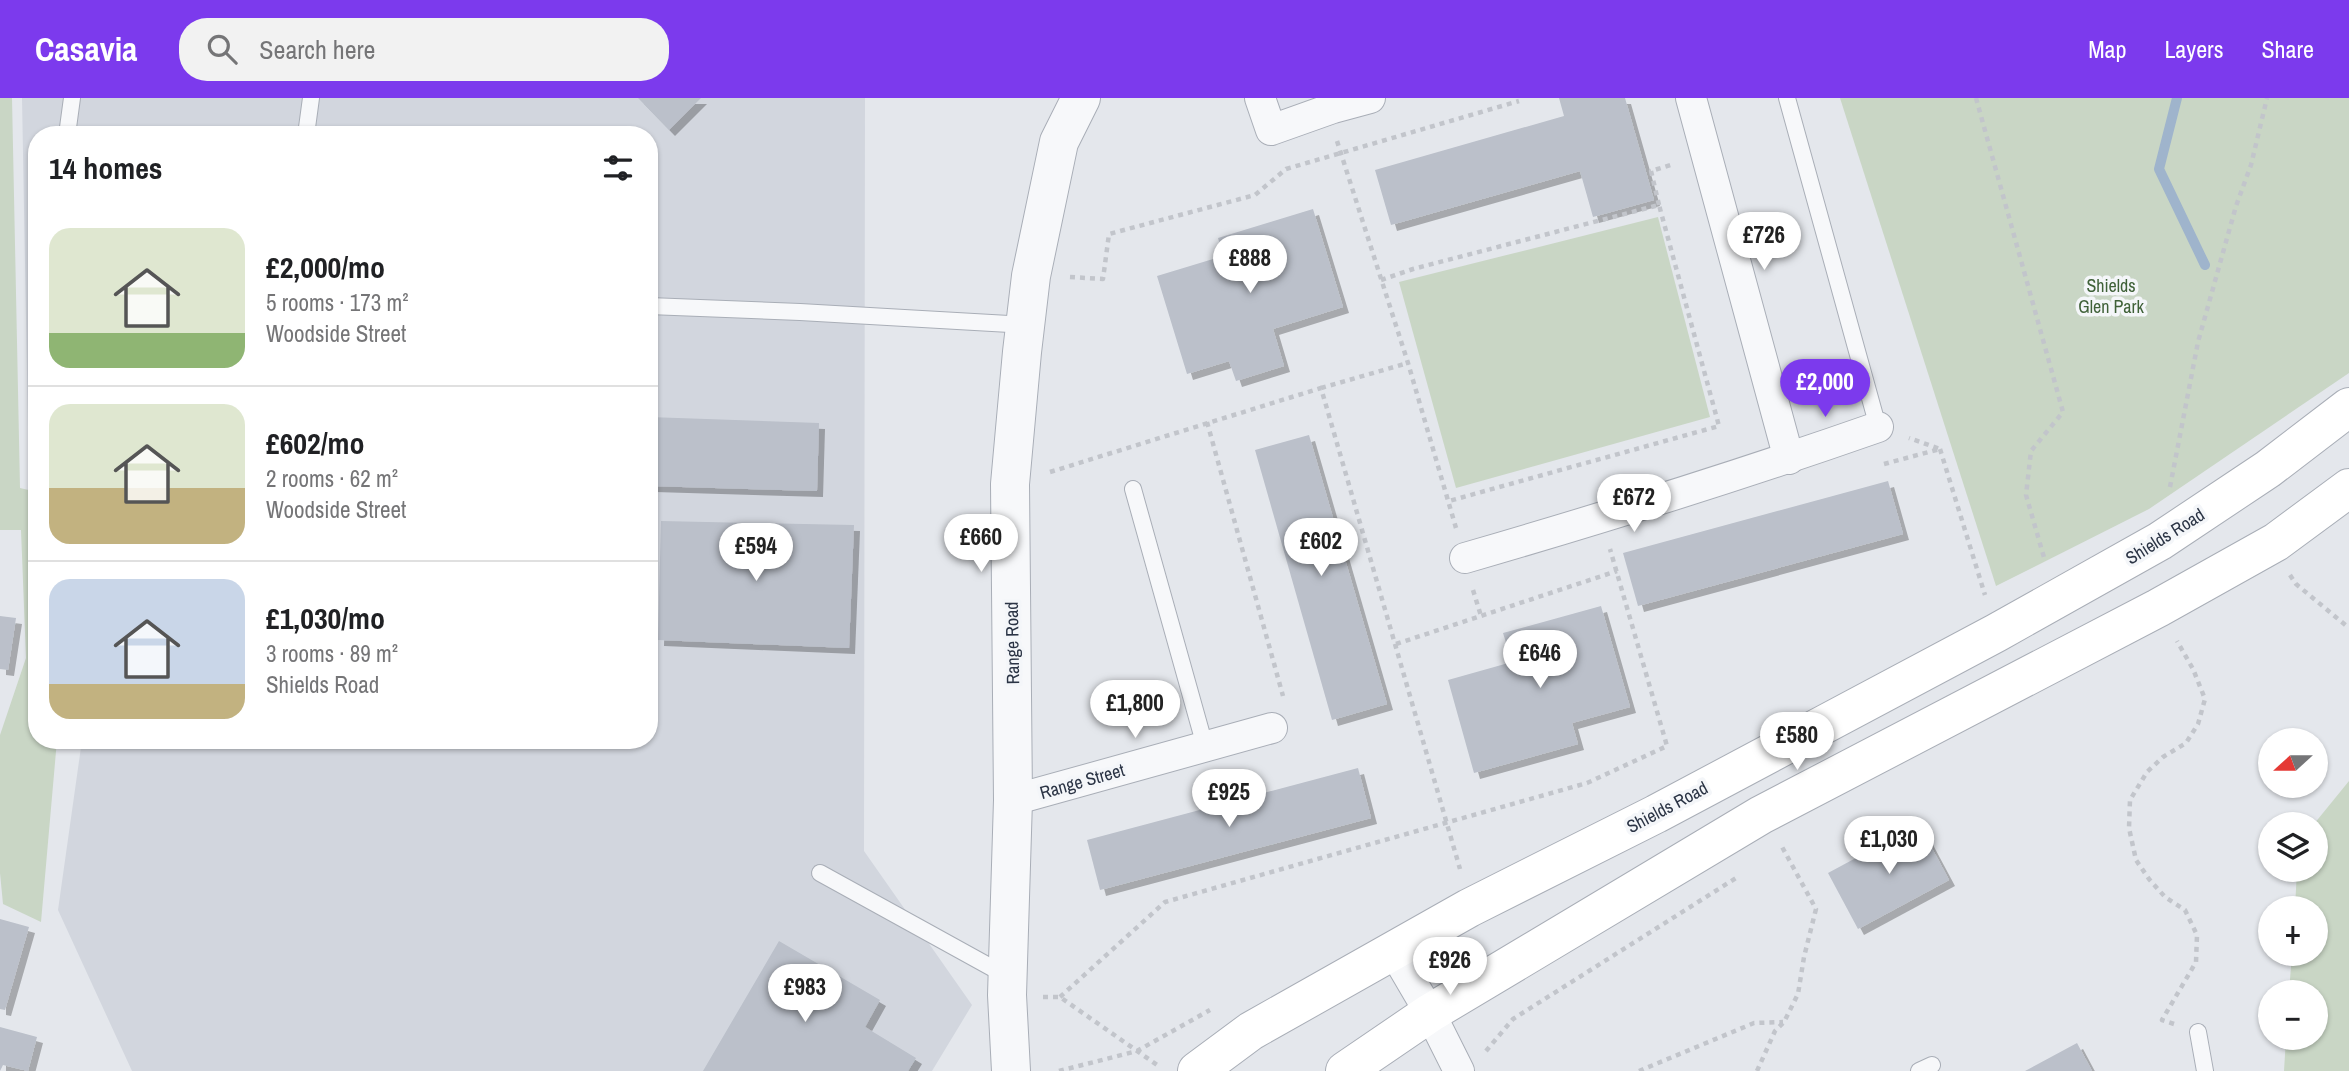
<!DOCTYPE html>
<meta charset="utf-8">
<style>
body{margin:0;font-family:"Archivo Narrow",sans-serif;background:#f2f2f2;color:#202124;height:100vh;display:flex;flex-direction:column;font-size:26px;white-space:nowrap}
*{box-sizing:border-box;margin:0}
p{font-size:23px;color:#757577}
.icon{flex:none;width:38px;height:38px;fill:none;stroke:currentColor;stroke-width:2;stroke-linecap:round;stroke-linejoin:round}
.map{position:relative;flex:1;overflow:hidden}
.details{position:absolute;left:28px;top:28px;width:630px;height:623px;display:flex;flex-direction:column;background:#fff;border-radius:28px;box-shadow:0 2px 5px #0004}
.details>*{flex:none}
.needle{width:46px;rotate:249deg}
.controls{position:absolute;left:2258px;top:630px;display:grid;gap:14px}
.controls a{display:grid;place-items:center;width:70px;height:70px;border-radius:50%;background:#fff;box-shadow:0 2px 5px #0004;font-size:35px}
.price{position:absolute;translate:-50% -60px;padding:0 16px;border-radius:24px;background:#fff;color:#222;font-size:23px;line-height:46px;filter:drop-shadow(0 2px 4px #0008)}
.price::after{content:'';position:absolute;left:50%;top:42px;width:21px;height:16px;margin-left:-10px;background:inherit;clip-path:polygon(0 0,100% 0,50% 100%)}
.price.selected{background:#7c3aed;color:#fff}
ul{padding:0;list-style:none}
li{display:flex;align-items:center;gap:21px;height:175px;padding:0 21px}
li+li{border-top:2px solid #e0e0e0}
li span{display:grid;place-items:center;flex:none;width:196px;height:140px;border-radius:21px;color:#555}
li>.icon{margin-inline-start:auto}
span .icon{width:84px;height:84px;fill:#fffc;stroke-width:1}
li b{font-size:30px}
h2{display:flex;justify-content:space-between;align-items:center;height:84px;padding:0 21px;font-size:30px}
header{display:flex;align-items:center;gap:42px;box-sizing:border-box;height:98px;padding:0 35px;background:#7c3aed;color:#fff}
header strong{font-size:33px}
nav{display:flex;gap:38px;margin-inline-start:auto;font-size:24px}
.search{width:490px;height:63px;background:#f2f2f2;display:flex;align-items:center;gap:18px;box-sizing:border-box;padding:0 24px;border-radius:28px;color:#757577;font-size:26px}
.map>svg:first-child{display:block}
.built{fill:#d2d6de}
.green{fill:#c9d6c5}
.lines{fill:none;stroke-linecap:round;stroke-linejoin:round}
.stream{stroke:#9fb4cc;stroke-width:10}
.building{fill:#bbc0ca;filter:url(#shadow)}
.service-casing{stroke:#a9aeb7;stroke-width:18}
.minor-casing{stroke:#a9aeb7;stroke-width:32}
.tertiary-casing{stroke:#a9aeb7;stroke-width:40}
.secondary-casing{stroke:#a9aeb7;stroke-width:40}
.path{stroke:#c2c5cb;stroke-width:4.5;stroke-dasharray:5 5;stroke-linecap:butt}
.service{stroke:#f7f8fa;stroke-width:16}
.minor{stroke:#f7f8fa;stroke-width:30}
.tertiary{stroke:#f7f8fa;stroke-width:38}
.secondary{stroke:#fff;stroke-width:38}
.labels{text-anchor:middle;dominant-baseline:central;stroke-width:7;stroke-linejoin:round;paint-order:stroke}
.park-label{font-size:18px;fill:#3f6138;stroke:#f4f6f9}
.street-label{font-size:18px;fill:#2b3445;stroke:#f4f6f9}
</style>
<header>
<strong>Casavia</strong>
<div class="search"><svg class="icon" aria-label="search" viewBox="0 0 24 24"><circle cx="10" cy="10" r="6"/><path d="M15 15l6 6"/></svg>Search here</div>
<nav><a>Map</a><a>Layers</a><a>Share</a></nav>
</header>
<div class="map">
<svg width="2349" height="973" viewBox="0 0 2349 973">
<defs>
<filter id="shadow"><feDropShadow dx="6" dy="6" stdDeviation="0" flood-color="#0004"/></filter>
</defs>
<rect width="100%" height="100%" fill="#e4e7ec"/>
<!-- built -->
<polygon class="built" points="22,0 865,0 864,753 972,907 932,973 132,973 58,812 82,642 649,642 649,37 37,37 37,385 29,384"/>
<!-- green -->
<g class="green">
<polygon points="0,0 12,0 20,390 37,394 37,642 57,642 41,824 3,806 0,775 0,637 26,560 21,432 0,432"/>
<polygon points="1840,0 2349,0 2349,275 2149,411 1996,488"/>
<polygon points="1658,119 1710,319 1456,390 1399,184"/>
<polygon points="2349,683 2349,973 2284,973 2286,940 2315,940 2315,894 2289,894 2292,856 2315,856 2315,810 2295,810 2297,772 2315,772 2315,726 2314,726"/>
</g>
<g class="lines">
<!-- stream -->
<polyline class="stream" points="2177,0 2159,71 2205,167"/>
</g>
<!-- building -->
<g class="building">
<polygon points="638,0 701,0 669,32"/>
<polygon points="1559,0 1625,0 1654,102 1593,119 1580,73 1391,127 1375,72 1564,18"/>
<polygon points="1313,111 1343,209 1273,231 1284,268 1236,283 1229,263 1187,276 1157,178 1223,158 1218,140"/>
<polygon points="649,319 819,325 817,393 649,388"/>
<polygon points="1309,337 1387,606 1332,622 1255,352"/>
<polygon points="1888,383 1903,436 1638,508 1623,455"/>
<polygon points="661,423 854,427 849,550 658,542"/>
<polygon points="1601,508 1630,609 1572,625 1578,646 1474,675 1448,582 1512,564 1503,535"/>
<polygon points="0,518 16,520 8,572 0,571"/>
<polygon points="1358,670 1371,720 1100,792 1087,742"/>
<polygon points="1919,726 1949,782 1858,831 1828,775"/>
<polygon points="0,821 29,829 5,912 0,911"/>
<polygon points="779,843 880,902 865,929 916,960 908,973 703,973"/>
<polygon points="0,929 37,939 28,973 3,967 0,973"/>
<polygon points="2077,945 2092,973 2025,973"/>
</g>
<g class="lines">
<defs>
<g id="service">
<polyline points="1787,0 1878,329"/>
<polyline points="67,37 72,0"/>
<polyline points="306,37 311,0"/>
<polyline points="649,208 800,214 1025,227"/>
<polyline points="1133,391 1205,648"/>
<polyline points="820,775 1005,877"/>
<polyline points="2198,934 2205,973"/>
<polyline points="1919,973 1932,967"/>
</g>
<g id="minor">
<polyline points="1260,0 1271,32 1333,10 1370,0"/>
<polyline points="1691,0 1789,361"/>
<path d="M1465 460C1603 420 1741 377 1878 329"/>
<polyline points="1013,702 1272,630"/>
<polyline points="1393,852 1430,915 1459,973"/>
</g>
<polyline id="tertiary" points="1011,973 1007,897 1013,702 1010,386 1022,254 1031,178 1059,44 1081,0"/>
<g id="secondary">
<polyline points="1197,973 1251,933 1469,810 1656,716 1996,535 2160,443 2268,371 2349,309"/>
<polyline points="1345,973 1430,915 1761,717 2158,510 2276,444 2349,390"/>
</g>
</defs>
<!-- service casing -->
<use href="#service" class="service-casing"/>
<!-- minor casing -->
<use href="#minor" class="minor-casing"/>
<!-- tertiary casing -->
<use href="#tertiary" class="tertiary-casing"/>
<!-- secondary casing -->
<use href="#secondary" class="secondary-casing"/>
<!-- path -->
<g class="path">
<polyline points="1976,0 2063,314 2031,353 2026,397 2045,463"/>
<polyline points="1337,43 1408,265 1456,430"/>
<polyline points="1659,107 1651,73 1674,66"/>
<polyline points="1070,179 1103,181 1109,136 1255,97 1286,71 1519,3"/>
<polyline points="1381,182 1413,171 1659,107 1719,328 1449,403"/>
<polyline points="1321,290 1408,265"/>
<polyline points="1207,324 1283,598"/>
<polyline points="1940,351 1985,497"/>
<polyline points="1884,366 1940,351 1909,340"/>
<polyline points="1050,374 1321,290 1460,771"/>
<polyline points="2170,389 2198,244 2236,108 2251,67 2267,0"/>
<polyline points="2290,477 2296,486 2349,530"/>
<polyline points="1473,492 1481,518"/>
<polyline points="1396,546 1617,473"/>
<polyline points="1043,899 1060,899 1160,969"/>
<polyline points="1060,899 1165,804 1587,685 1667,648 1610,451"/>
<polyline points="2174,926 2162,922 2196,864 2197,837 2185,812 2165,799 2149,781 2136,762 2129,730 2130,702 2147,674 2163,659 2186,645 2198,626 2205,601 2193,571 2177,543"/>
<polyline points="1486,953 1513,921 1736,780"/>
<polyline points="1059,973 1137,953 1210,912"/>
<polyline points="1639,973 1754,925 1783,924"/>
<polyline points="1757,973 1775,933 1784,924 1798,896 1804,859 1816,811 1781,747"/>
</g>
<!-- service -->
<use href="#service" class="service"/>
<!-- minor -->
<use href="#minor" class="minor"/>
<!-- tertiary -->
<use href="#tertiary" class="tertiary"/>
<!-- secondary -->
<use href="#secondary" class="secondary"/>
</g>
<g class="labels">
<!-- park labels -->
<g class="park-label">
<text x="2111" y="187">Shields<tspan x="2111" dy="21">Glen Park</tspan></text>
</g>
<!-- street labels -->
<g class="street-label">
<text transform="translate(2165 438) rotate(-32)">Shields Road</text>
<text transform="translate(1012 545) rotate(-91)">Range Road</text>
<text transform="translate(1082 683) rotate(-16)">Range Street</text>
<text transform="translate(1667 709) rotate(-28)">Shields Road</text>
</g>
</g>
</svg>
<div class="controls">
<a><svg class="needle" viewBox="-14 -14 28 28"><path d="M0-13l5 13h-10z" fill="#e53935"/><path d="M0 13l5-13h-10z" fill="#757577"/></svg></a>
<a><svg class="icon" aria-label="layers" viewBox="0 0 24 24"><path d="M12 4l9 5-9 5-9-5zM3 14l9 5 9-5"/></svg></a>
<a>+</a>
<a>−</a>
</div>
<b class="price" style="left:1764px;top:174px">£726</b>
<b class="price" style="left:1250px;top:197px">£888</b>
<b class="price selected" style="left:1825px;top:321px">£2,000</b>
<b class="price" style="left:1634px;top:436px">£672</b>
<b class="price" style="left:981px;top:476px">£660</b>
<b class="price" style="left:1321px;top:480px">£602</b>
<b class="price" style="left:756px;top:485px">£594</b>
<b class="price" style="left:1540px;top:592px">£646</b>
<b class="price" style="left:1135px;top:642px">£1,800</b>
<b class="price" style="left:1797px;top:674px">£580</b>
<b class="price" style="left:1229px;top:731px">£925</b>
<b class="price" style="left:1889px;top:778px">£1,030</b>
<b class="price" style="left:1450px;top:899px">£926</b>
<b class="price" style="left:805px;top:926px">£983</b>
<section class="details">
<h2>14 homes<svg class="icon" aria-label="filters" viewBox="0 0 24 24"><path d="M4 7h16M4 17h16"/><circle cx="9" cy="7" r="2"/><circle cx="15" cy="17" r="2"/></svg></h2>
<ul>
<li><span style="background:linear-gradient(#dfe7d0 75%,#8fb573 0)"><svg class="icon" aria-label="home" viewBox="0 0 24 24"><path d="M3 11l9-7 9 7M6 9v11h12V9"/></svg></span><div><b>£2,000/mo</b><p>5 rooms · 173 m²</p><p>Woodside Street</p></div></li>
<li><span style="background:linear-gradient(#dfe7d0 60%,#c2b280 0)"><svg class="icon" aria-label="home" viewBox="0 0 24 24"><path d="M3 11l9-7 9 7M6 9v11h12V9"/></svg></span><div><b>£602/mo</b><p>2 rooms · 62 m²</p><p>Woodside Street</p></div></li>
<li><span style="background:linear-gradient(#c9d6e8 75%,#c2b280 0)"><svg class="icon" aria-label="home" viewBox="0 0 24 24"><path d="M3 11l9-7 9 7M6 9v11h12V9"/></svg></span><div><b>£1,030/mo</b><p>3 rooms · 89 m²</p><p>Shields Road</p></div></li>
</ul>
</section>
</div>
